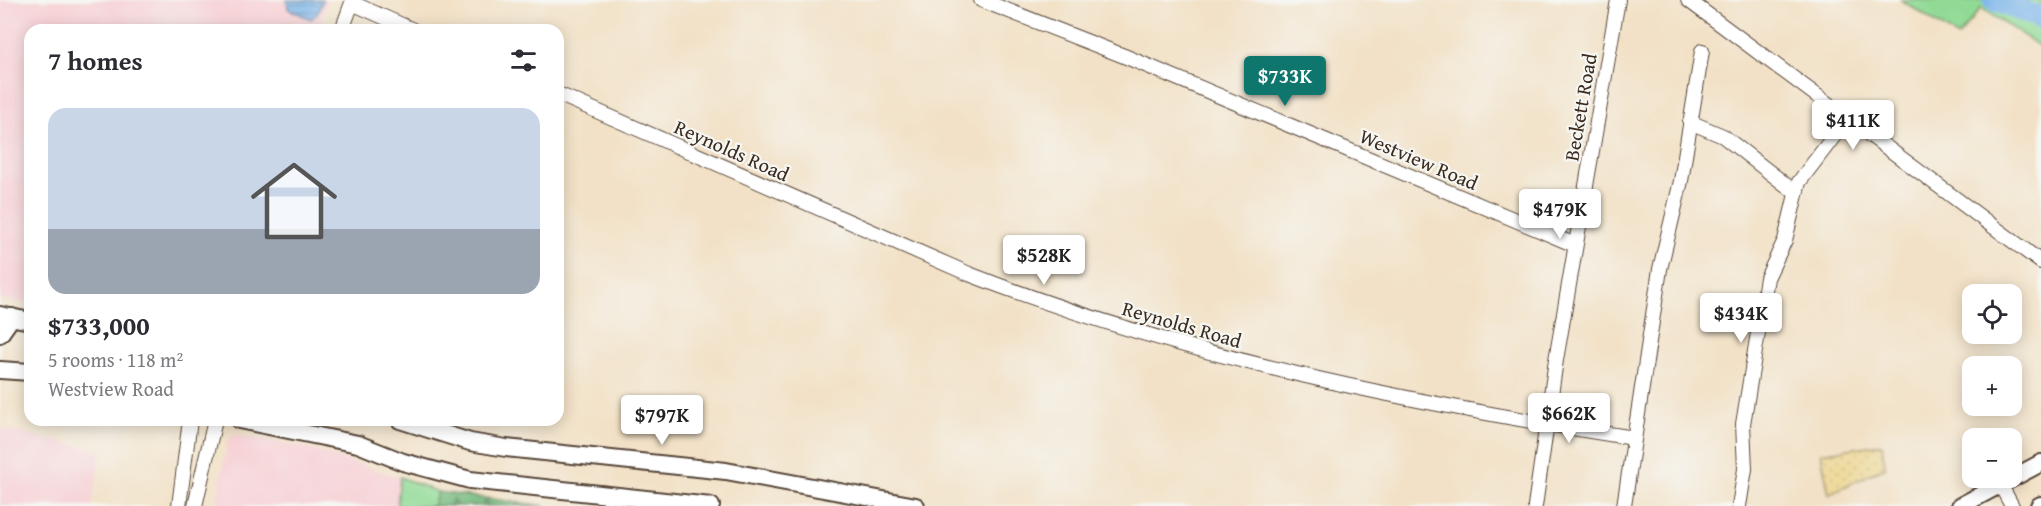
<!DOCTYPE html>
<meta charset="utf-8">
<style>
body{margin:0;font-family:"Gentium Book Plus",serif;background:#f2f2f3;color:#2b2b33;height:100vh;display:flex;flex-direction:column;font-size:22px;white-space:nowrap}
*{box-sizing:border-box;margin:0}
p{font-size:20px;color:#7c7c81}
.icon{flex:none;width:33px;height:33px;fill:none;stroke:currentColor;stroke-width:2;stroke-linecap:round;stroke-linejoin:round}
.map{position:relative;flex:1;overflow:hidden}
.sheet{position:absolute;left:24px;top:24px;width:540px;height:402px;display:flex;flex-direction:column;background:#fff;border-radius:18px;box-shadow:0 3px 15px #0003}
.sheet>*{flex:none}
.buttons{position:absolute;left:1962px;top:284px;display:grid;gap:12px}
.buttons a{display:grid;place-items:center;width:60px;height:60px;border-radius:12px;background:#fff;box-shadow:0 3px 15px #0003;font-size:30px}
.price{position:absolute;translate:-50% -51px;padding:0 14px;border-radius:6px;background:#fff;color:#222;font-size:20px;line-height:39px;filter:drop-shadow(0 2px 3px #0008)}
.price::after{content:'';position:absolute;left:50%;top:36px;width:18px;height:14px;margin-left:-9px;background:inherit;clip-path:polygon(0 0,100% 0,50% 100%)}
.price.current{background:#0f766e;color:#fff}
ul{padding:0;list-style:none}
li{display:grid;align-content:center;gap:12px;height:318px;padding:0 24px}
li span{display:grid;place-items:center;height:186px;border-radius:18px;color:#555}
li>.icon{margin-inline-start:auto}
span .icon{width:108px;height:108px;fill:#fffc;stroke-width:1}
li b{font-size:26px}
h2{display:flex;justify-content:space-between;align-items:center;height:72px;padding:0 24px;font-size:26px}
.map>svg:first-child{display:block}
.built{fill:#f7cfd4}
.green{fill:#91da95;stroke:#66825a;stroke-width:1.5}
.forest{fill:url(#forest-firs);stroke:#58724e;stroke-width:1.5}
.sand{fill:url(#sand-dots);stroke:#94825e;stroke-width:1.5}
.water{fill:url(#water-rules);stroke:#596e83;stroke-width:1.5}
.lines{fill:none;stroke-linecap:round;stroke-linejoin:round}
.river{stroke:#77b2e8;stroke-width:22}
.minor-casing{stroke:#564537;stroke-width:16}
.major-casing{stroke:#564537;stroke-width:20}
.minor{stroke:#fff;stroke-width:14}
.major{stroke:#fff;stroke-width:16}
.labels{text-anchor:middle;dominant-baseline:central;stroke-width:4.5;stroke-linejoin:round;paint-order:stroke}
.street-label{font-size:20px;fill:#3b2a1e;stroke:#f6f6f2}
</style>
<div class="map">
<svg width="2041" height="506" viewBox="0 0 2041 506">
<defs>
<pattern id="forest-firs" width="22" height="20" patternUnits="userSpaceOnUse" patternTransform="scale(1.5)"><rect width="22" height="20" fill="#74ba7e"/><path d="M5 1l3.5 6h-7zM16 11l3.5 6h-7z" fill="#609767"/></pattern>
<pattern id="sand-dots" width="8" height="8" patternUnits="userSpaceOnUse" patternTransform="scale(1.5)"><rect width="8" height="8" fill="#eeda9e"/><path d="M2 2h.1M6 6h.1" fill="none" stroke="#cdbb88" stroke-width="1.8" stroke-linecap="round"/></pattern>
<pattern id="water-rules" width="6" height="5" patternUnits="userSpaceOnUse" patternTransform="scale(1.5)"><rect width="6" height="5" fill="#77b2e8"/><path d="M0 2.5h6" fill="none" stroke="#6391bb"/></pattern>
</defs>
<rect width="100%" height="100%" fill="#f6f6f2"/>
<filter id="ink" filterUnits="userSpaceOnUse"><feTurbulence type="fractalNoise" baseFrequency=".0167" numOctaves="2"/><feDisplacementMap in="SourceGraphic" scale="12" xChannelSelector="R" yChannelSelector="G"/><feConvolveMatrix kernelMatrix="1 2 1 2 8 2 1 2 1" color-interpolation-filters="sRGB"/></filter>
<filter id="wash" filterUnits="userSpaceOnUse"><feTurbulence type="fractalNoise" baseFrequency=".008" numOctaves="4" result="noise"/><feDisplacementMap in="SourceGraphic" scale="24" xChannelSelector="R" yChannelSelector="G"/><feGaussianBlur stdDeviation="1.35" result="paint"/><feColorMatrix in="noise" values="0 0 0 0 0 0 0 0 0 0 0 0 0 0 0 0 0 1.4 0 .05"/><feComposite in="paint" operator="in"/></filter>
<g filter="url(#wash)">
<rect width="100%" height="100%" fill="#f2e1c6"/>
<!-- built -->
<g class="built">
<polygon points="0,0 329,0 317,30 30,30 30,304 0,299"/>
<polygon points="0,428 101,451 92,506 0,506"/>
<polygon points="234,434 307,448 400,477 397,506 216,506 227,442"/>
</g>
<!-- green -->
<g class="green">
<polygon points="1901,0 2041,0 2041,47 1981,8 1958,37"/>
<polygon points="400,477 438,492 433,506 397,506"/>
</g>
<!-- forest -->
<polygon class="forest" points="438,492 546,506 433,506"/>
<!-- sand -->
<polygon class="sand" points="1882,444 1885,467 1829,494 1821,453"/>
<!-- water -->
<polygon class="water" points="287,0 323,0 318,13 311,19 288,9"/>
<g class="lines">
<!-- river -->
<polyline class="river" points="1993,0 2041,18"/>
</g>
</g>
<g filter="url(#ink)">
<g class="lines">
<defs>
<g id="minor">
<polyline points="981,0 1124,56 1575,245"/>
<polyline points="1688,0 2041,262"/>
<polyline points="352,3 413,30"/>
<polyline points="342,30 353,0"/>
<path d="M558 94 969 274C1182 357 1409 403 1634 438"/>
<polyline points="1690,122 1723,136 1795,192"/>
<polyline points="2000,484 2012,506"/>
<polyline points="179,506 190,420"/>
<polyline points="195,506 215,420"/>
<polyline points="1535,506 1556,360 1618,0"/>
<polyline points="1624,506 1660,269 1681,181 1702,51"/>
<polyline points="1739,506 1745,469 1743,424 1767,278 1785,240 1799,182 1847,119"/>
</g>
<g id="major">
<polyline points="0,315 30,321"/>
<polyline points="0,334 12,317"/>
<polyline points="0,370 30,372"/>
<polyline points="239,420 358,444 403,462 470,480 711,506"/>
<polyline points="400,420 470,442 506,448 726,471 916,506"/>
<polyline points="1960,506 2041,463"/>
<polyline points="2039,506 2041,505"/>
</g>
</defs>
<!-- minor casing -->
<use href="#minor" class="minor-casing"/>
<!-- major casing -->
<use href="#major" class="major-casing"/>
<!-- minor -->
<use href="#minor" class="minor"/>
<!-- major -->
<use href="#major" class="major"/>
</g>
</g>
<g class="labels">
<!-- street labels -->
<g class="street-label">
<text transform="translate(1580 107) rotate(-80)">Beckett Road</text>
<text transform="translate(732 150) rotate(24)">Reynolds Road</text>
<text transform="translate(1419 159) rotate(23)">Westview Road</text>
<text transform="translate(1182 324) rotate(16)">Reynolds Road</text>
</g>
</g>
</svg>
<div class="buttons">
<a><svg class="icon" aria-label="locate" viewBox="0 0 24 24"><circle cx="12" cy="12" r="6"/><path d="M12 2v4M12 18v4M2 12h4M18 12h4"/></svg></a>
<a>+</a>
<a>−</a>
</div>
<b class="price current" style="left:1285px;top:107px">$733K</b>
<b class="price" style="left:1853px;top:151px">$411K</b>
<b class="price" style="left:1560px;top:240px">$479K</b>
<b class="price" style="left:1044px;top:286px">$528K</b>
<b class="price" style="left:1741px;top:344px">$434K</b>
<b class="price" style="left:1569px;top:444px">$662K</b>
<b class="price" style="left:662px;top:446px">$797K</b>
<section class="sheet">
<h2>7 homes<svg class="icon" aria-label="filters" viewBox="0 0 24 24"><path d="M4 7h16M4 17h16"/><circle cx="9" cy="7" r="2"/><circle cx="15" cy="17" r="2"/></svg></h2>
<ul>
<li><span style="background:linear-gradient(#c9d6e8 65%,#9aa5b1 0)"><svg class="icon" aria-label="home" viewBox="0 0 24 24"><path d="M3 11l9-7 9 7M6 9v11h12V9"/></svg></span><div><b>$733,000</b><p>5 rooms · 118 m²</p><p>Westview Road</p></div></li>
</ul>
</section>
</div>
